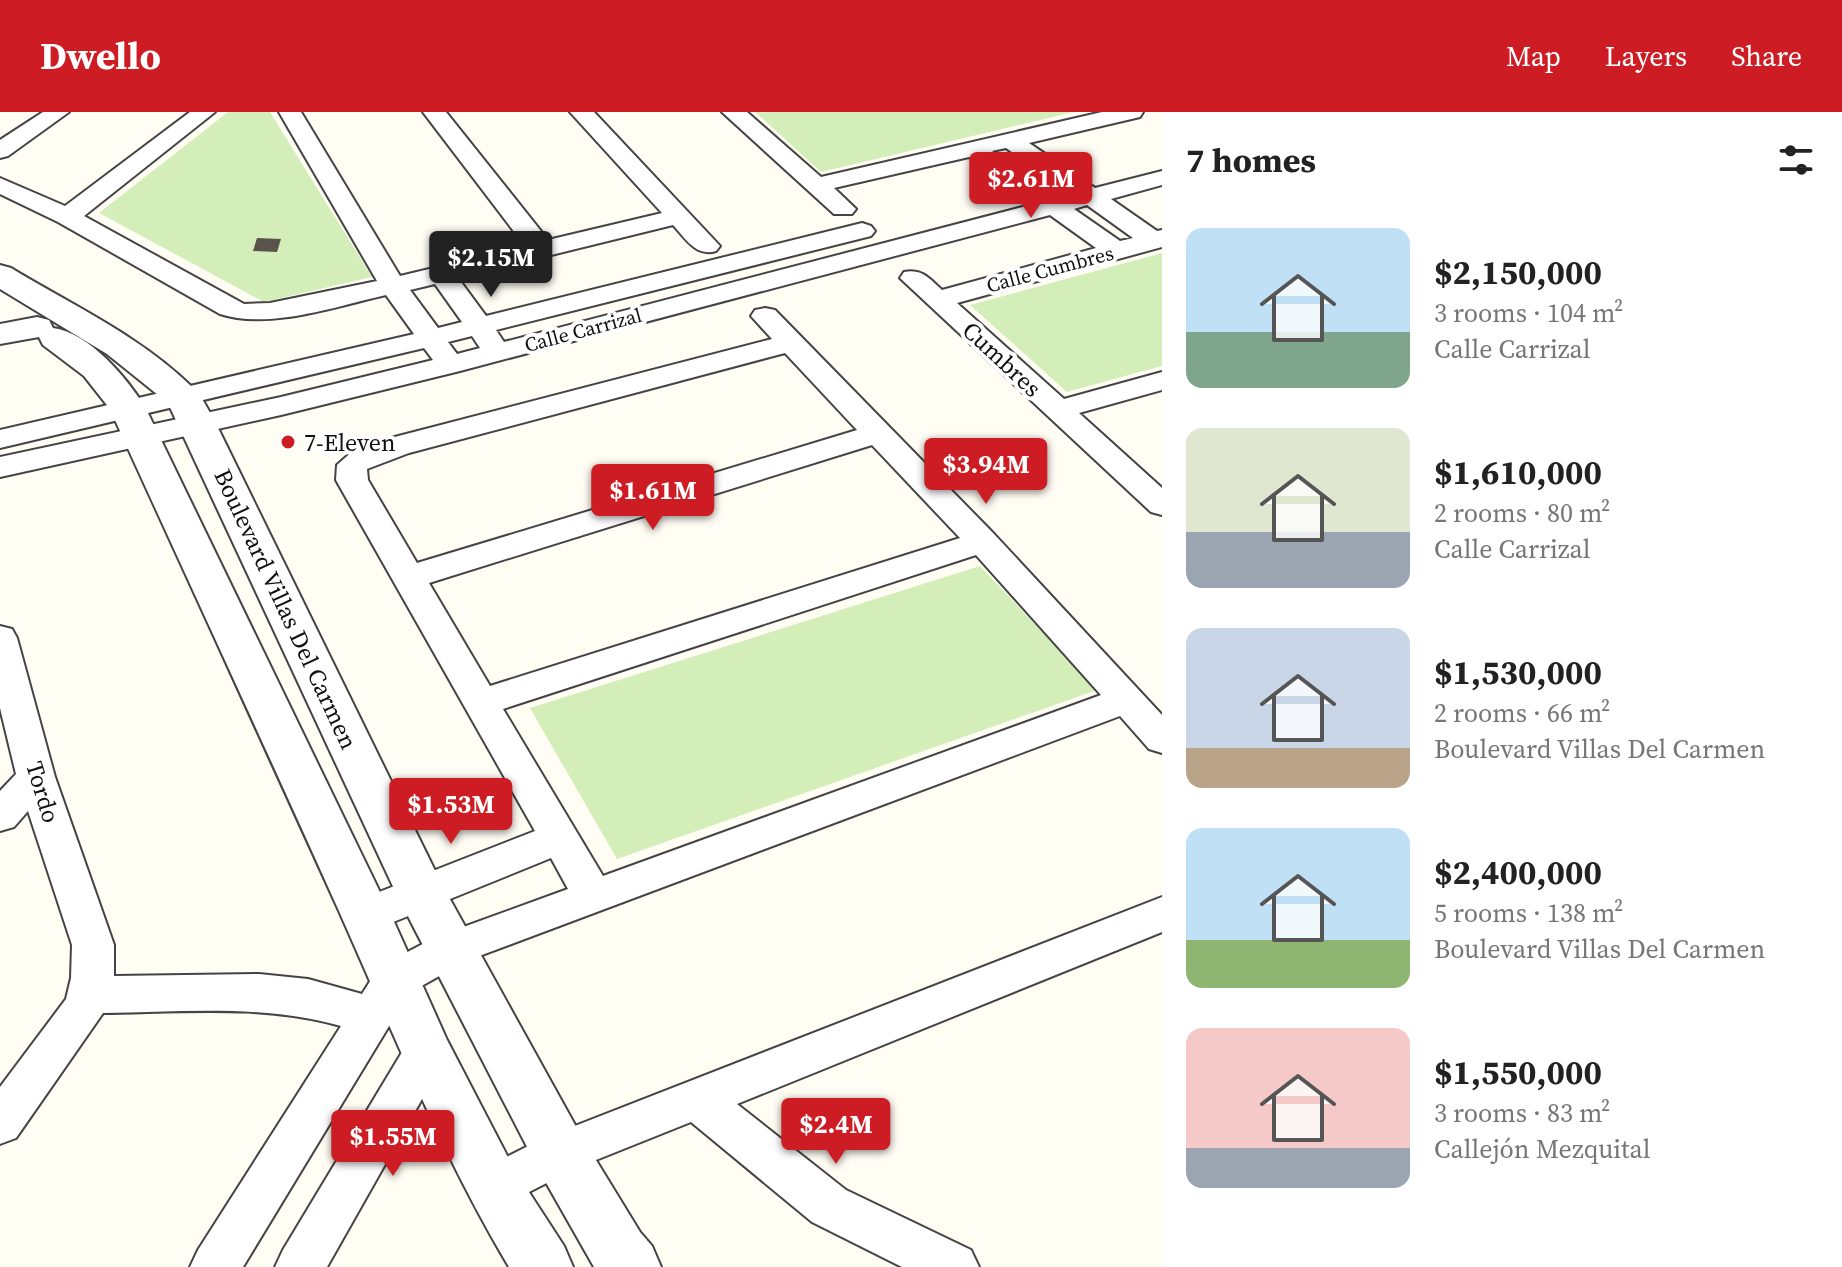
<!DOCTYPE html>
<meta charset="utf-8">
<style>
body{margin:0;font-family:"Source Serif 4",serif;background:#f6f6f6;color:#222;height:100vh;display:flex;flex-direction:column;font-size:30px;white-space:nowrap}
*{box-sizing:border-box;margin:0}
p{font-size:26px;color:#767676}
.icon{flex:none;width:44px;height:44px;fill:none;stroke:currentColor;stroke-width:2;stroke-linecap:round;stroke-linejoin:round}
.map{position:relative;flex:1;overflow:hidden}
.side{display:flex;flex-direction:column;background:#fff;width:680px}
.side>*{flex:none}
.price{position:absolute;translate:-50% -68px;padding:0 18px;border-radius:8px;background:#cd1c23;color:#fff;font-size:26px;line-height:52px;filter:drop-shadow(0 2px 4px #0008)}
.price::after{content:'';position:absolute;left:50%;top:48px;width:24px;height:18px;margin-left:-12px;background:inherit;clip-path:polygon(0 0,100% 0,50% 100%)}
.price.on{background:#222;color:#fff}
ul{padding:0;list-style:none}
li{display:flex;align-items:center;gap:24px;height:200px;padding:0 24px}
li span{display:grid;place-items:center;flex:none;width:224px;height:160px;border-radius:16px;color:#555}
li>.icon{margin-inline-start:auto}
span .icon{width:96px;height:96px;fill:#fffc;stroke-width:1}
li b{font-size:34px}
h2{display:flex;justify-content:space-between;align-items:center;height:96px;padding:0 24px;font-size:34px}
header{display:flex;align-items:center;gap:48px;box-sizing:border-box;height:112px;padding:0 40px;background:#cd1c23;color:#fff}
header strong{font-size:38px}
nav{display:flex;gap:44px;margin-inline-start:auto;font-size:28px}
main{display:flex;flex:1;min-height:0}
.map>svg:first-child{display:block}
.green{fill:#d4eeba}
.building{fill:#5b524c}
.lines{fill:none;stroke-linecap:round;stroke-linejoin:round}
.minor-casing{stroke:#444;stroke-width:4}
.tertiary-casing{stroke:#444;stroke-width:4}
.minor{fill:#fff;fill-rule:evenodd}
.tertiary{fill:#fff;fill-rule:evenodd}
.poi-dot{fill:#cd1c23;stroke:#fff;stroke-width:3}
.labels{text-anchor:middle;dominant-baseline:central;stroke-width:8;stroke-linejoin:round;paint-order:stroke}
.far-street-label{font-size:20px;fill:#111;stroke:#fff}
.street-label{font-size:24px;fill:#111;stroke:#fff}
.poi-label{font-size:24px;fill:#111;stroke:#fff;text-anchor:start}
</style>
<header>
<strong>Dwello</strong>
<nav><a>Map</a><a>Layers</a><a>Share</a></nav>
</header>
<main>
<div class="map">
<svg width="1162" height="1155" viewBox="0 0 1162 1155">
<rect width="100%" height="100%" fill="#fffdf4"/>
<!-- green -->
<g class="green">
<polygon points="228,0 270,0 372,165 264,190 99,101"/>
<polygon points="755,0 1074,0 821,60"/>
<polygon points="1162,141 1162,254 1067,280 970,193"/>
<polygon points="980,454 1097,578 617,747 530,596"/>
</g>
<!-- building -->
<polygon class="building" points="257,126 281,127 277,140 253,139"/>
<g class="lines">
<defs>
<g id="minor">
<polygon points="43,0 69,0 8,44 0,46 0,28"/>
<path d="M190 0H215L84 104 244 192 270 191 377 169 279 0H301L400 164 525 134 423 0H446L548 128 662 101 570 0H594L720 134 716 139C696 145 686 127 673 113L458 166 486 204 862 111 871 114 875 119 871 124 496 218 504 230 1034 92 969 45 834 76 856 97 852 102H834L722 0H747L821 65 1102 0H1143L1140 5 1029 31 1095 76 1162 59V73L1111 87 1157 119 1162 118V135L957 191 1064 287 1162 260V278L1079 301 1162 376V403L1151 400 900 166 904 160C922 156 930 167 942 178L1096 136 1050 103 460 259 281 303 0 365V345L281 285 433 248 424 236 0 336V318L414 222 386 183C337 194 269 218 220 202L58 110 0 82V66L65 94ZM1006 36 1071 82 1058 86 992 39ZM1087 93 1133 126 1120 129 1074 97ZM435 172 462 210 438 216 410 178ZM472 224 480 236 457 242 448 230Z"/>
<path d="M765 196 775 198 994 422 1162 603V641L1149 637 1120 604 466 849 409 881 243 1155H190L198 1138 341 914C264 892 183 900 103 901L16 1026 0 1032V975L66 887 71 866 72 833 28 699 14 715 0 719V679L16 662 0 596V514L12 517 17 526 55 665 114 833V864L259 862 308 867 362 882 379 855 436 825 568 777 551 746 381 815 366 820 351 815 345 803 351 791 535 719 336 368 337 353 354 338 387 327 772 227 751 204 755 198ZM785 241 857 318 417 451 368 368 367 357 409 341ZM872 333 960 426 490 574 429 471ZM976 443 1101 583 603 764 503 597Z"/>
<polygon points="1162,785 1162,820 737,992 846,1078 971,1138 979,1155 902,1155 812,1110 691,1010 576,1056 494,1098 477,1092 470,1076 477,1060 544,1026"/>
<polygon points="426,921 442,927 448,941 327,1155 275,1155 283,1138 410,927"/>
</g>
<g id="tertiary">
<path d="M0 153 11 156C72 193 142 225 193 276 203 285 209 300 216 312L441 771 580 1022 640 1120 652 1134 661 1155H594L540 1060 396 781 168 291 107 242 0 177Z"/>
<path d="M37 205 49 208 53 216C89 220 128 267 146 297L391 803 447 928 514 1057 564 1134 573 1155H509C441 1041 393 920 339 799 264 632 186 464 110 297L84 264 43 233 39 225 0 232V212Z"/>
</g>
</defs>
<!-- minor casing -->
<use href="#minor" class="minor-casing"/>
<!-- tertiary casing -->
<use href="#tertiary" class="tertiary-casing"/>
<!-- minor -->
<use href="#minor" class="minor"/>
<!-- tertiary -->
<use href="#tertiary" class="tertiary"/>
</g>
<!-- markers -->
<circle class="poi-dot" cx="288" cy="330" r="8"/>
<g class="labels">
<!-- far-street labels -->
<g class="far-street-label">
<text transform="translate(1050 157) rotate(-15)">Calle Cumbres</text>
<text transform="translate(583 218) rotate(-15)">Calle Carrizal</text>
</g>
<!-- street labels -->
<g class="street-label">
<text transform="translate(1002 247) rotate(43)">Cumbres</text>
<text transform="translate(286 497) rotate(65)">Boulevard Villas Del Carmen</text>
<text transform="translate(43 680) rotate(73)">Tordo</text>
</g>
<!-- poi labels -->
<g class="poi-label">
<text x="304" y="330">7-Eleven</text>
</g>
</g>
</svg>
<b class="price" style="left:1031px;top:108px">$2.61M</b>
<b class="price on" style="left:491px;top:187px">$2.15M</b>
<b class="price" style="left:986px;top:394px">$3.94M</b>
<b class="price" style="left:653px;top:420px">$1.61M</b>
<b class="price" style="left:451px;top:734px">$1.53M</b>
<b class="price" style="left:836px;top:1054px">$2.4M</b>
<b class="price" style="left:393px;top:1066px">$1.55M</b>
</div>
<section class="side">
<h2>7 homes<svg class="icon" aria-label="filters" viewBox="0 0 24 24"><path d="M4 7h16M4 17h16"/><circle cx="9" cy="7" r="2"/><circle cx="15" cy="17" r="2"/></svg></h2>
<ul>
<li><span style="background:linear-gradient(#bfe0f5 65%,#7fa58c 0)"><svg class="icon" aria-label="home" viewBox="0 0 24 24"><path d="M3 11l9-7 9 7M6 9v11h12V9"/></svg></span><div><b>$2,150,000</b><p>3 rooms · 104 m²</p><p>Calle Carrizal</p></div></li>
<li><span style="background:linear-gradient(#dfe7d0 65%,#9aa5b1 0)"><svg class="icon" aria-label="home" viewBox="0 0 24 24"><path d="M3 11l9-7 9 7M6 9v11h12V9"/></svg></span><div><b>$1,610,000</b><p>2 rooms · 80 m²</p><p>Calle Carrizal</p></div></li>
<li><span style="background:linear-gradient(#c9d6e8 75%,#b9a48a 0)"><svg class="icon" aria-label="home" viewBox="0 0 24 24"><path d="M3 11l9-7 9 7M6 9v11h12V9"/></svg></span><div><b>$1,530,000</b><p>2 rooms · 66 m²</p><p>Boulevard Villas Del Carmen</p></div></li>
<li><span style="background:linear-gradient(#bfe0f5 70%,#8fb573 0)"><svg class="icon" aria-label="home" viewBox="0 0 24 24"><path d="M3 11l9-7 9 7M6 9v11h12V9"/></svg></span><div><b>$2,400,000</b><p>5 rooms · 138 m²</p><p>Boulevard Villas Del Carmen</p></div></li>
<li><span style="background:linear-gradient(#f6c9c9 75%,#9aa5b1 0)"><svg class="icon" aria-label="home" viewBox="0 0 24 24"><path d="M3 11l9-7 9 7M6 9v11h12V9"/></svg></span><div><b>$1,550,000</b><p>3 rooms · 83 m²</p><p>Callejón Mezquital</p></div></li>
</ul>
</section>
</main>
